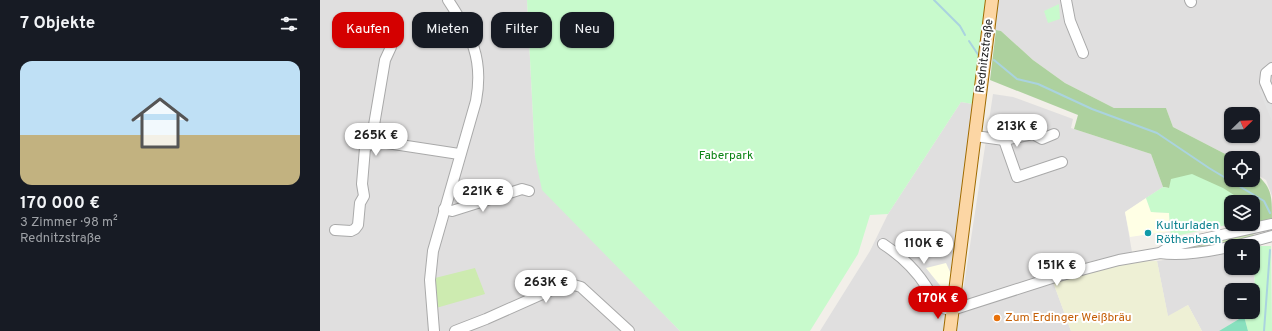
<!DOCTYPE html>
<html lang="de">
<meta charset="utf-8">
<style>
body{margin:0;font-family:Overpass,sans-serif;background:#242831;color:#f1f3f6;height:100vh;display:flex;flex-direction:column;font-size:15px;white-space:nowrap}
*{box-sizing:border-box;margin:0}
p{font-size:13px;color:#9ea1a6}
.icon{flex:none;width:22px;height:22px;fill:none;stroke:currentColor;stroke-width:2;stroke-linecap:round;stroke-linejoin:round}
.map{position:relative;flex:1;overflow:hidden}
.panel{display:flex;flex-direction:column;background:#171b24;width:320px}
.panel>*{flex:none}
.banner{position:absolute;left:12px;top:12px;width:380px;height:36px;display:flex;gap:8px}
.needle{width:26px;rotate:67deg}
.controls{position:absolute;left:904px;top:107px;display:grid;gap:8px}
.controls a{display:grid;place-items:center;width:36px;height:36px;border-radius:8px;background:#171b24;box-shadow:0 1px 3px #0004;font-size:20px}
.price{position:absolute;translate:-50% -34px;padding:0 9px;border-radius:14px;background:#fff;color:#222;font-size:13px;line-height:26px;filter:drop-shadow(0 1px 2px #0008)}
.price::after{content:'';position:absolute;left:50%;top:24px;width:12px;height:9px;margin-left:-6px;background:inherit;clip-path:polygon(0 0,100% 0,50% 100%)}
.price.on{background:#d40000;color:#fff}
ul{padding:0;list-style:none}
li{display:grid;align-content:center;gap:8px;height:212px;padding:0 20px}
li+li{border-top:1px solid #363941}
li span{display:grid;place-items:center;height:124px;border-radius:12px;color:#555}
li>.icon{margin-inline-start:auto}
span .icon{width:72px;height:72px;fill:#fffc;stroke-width:1}
li b{font-size:17px}
h2{display:flex;justify-content:space-between;align-items:center;height:48px;padding:0 20px;font-size:17px}
.tag{padding:0 14px;border-radius:12px;background:#171b24;box-shadow:0 1px 3px #0004;font-size:14px;line-height:36px}
.tag.on{background:#d40000;color:#fff}
main{display:flex;flex:1;min-height:0}
.map>svg:first-child{display:block}
.residential{fill:#e0dfdf;fill-rule:evenodd}
.education{fill:#ffffe5}
.farmland{fill:#eef0d5}
.grass{fill:#cdebb0}
.forest{fill:#add19e}
.park{fill:#c8facc}
.pitch{fill:#88e0be}
.parking{fill:#e2e2e2}
.lines{fill:none;stroke-linecap:round;stroke-linejoin:round}
.stream{stroke:#aad3df;stroke-width:2}
.minor-casing{stroke:#a9a9a9;stroke-width:12}
.major-casing{stroke:#a06b00;stroke-width:14}
.minor{stroke:#fff;stroke-width:10}
.major{stroke:#fcd6a4;stroke-width:12}
.culture-dot{fill:#0f9aa8;stroke:#fff;stroke-width:1.5}
.food-dot{fill:#e8710a;stroke:#fff;stroke-width:1.5}
.labels{text-anchor:middle;dominant-baseline:central;stroke-width:4;stroke-linejoin:round;paint-order:stroke}
.street-label{font-size:12px;fill:#222;stroke:#fff}
.park-label{font-size:12px;fill:#0c8416;stroke:#fff}
.culture-label{font-size:12px;fill:#0d838f;stroke:#fff;text-anchor:start}
.food-label{font-size:12px;fill:#c56008;stroke:#fff;text-anchor:start}
</style>
<main>
<section class="panel">
<h2>7 Objekte<svg class="icon" aria-label="filters" viewBox="0 0 24 24"><path d="M4 7h16M4 17h16"/><circle cx="9" cy="7" r="2"/><circle cx="15" cy="17" r="2"/></svg></h2>
<ul>
<li><span style="background:linear-gradient(#bfe0f5 60%,#c2b280 0)"><svg class="icon" aria-label="home" viewBox="0 0 24 24"><path d="M3 11l9-7 9 7M6 9v11h12V9"/></svg></span><div><b>170 000 €</b><p>3 Zimmer · 98 m²</p><p>Rednitzstraße</p></div></li>
</ul>
</section>
<div class="map">
<svg width="952" height="331" viewBox="0 0 952 331">
<rect width="100%" height="100%" fill="#f2efe9"/>
<!-- residential -->
<g class="residential">
<polygon points="0,0 207,0 215,157 335,305 360,331 0,331"/>
<path d="M666 0H952V196L946 180 933 172V158H913L853 127 846 108H794L745 83 713 60 681 31 662 28ZM911 114H933V136H911Z"/>
<polygon points="673,94 693,97 753,119 751,128 831,154 843,187 805,212 812,252 729,271 751,331 637,331"/>
<polygon points="641,102 653,104 624,331 500,331 550,251 568,214"/>
<polygon points="934,246 935,309 933,310 933,290 911,290 911,312 930,312 899,331 882,331 868,305 848,317 837,261 911,250 911,268 933,268"/>
</g>
<!-- education -->
<g class="education">
<polygon points="826,198 831,212 849,213 850,231 810,237 805,212"/>
<polygon points="626,263 631,274 630,290 627,294 606,268"/>
</g>
<!-- farmland -->
<polygon class="farmland" points="837,261 848,316 868,305 882,331 751,331 733,282 807,262"/>
<!-- grass -->
<g class="grass">
<polygon points="933,231 934,239 851,253 851,250"/>
<polygon points="155,268 165,294 116,308 115,278"/>
</g>
<!-- forest -->
<path class="forest" d="M676 30 681 31 713 60 745 83 794 108H846L853 127 913 158H911V180H933V172C952 186 952 195 952 219L936 223 933 216V202L843 187 831 154 754 129 758 115 670 80Z"/>
<!-- park -->
<g class="park">
<polygon points="207,0 666,0 653,104 641,102 568,214 550,215 538,254 490,331 360,331 222,190 215,157"/>
<polygon points="739,4 740,19 728,23 724,11"/>
<polygon points="872,174 903,188 925,202 911,202 911,224 851,237 849,213 831,212 826,198 843,187 849,188 851,179"/>
<polygon points="934,246 951,246 952,331 928,331 924,316 935,309"/>
</g>
<!-- pitch -->
<polygon class="pitch" points="924,316 928,331 899,331"/>
<!-- parking -->
<polygon class="parking" points="944,88 952,107 952,121 939,90"/>
<g class="lines">
<!-- stream -->
<g class="stream">
<polyline points="614,0 640,26 645,35"/>
<polyline points="649,41 659,56"/>
<polyline points="674,60 697,79 718,84 772,109 837,133 889,168 944,201 950,213"/>
<polyline points="944,331 950,250"/>
</g>
<defs>
<g id="minor">
<polyline points="746,0 750,21 763,53"/>
<polyline points="870,0 871,2"/>
<polyline points="952,68 946,73 945,82 952,98"/>
<polyline points="655,136 684,140 713,134 722,139 734,134"/>
<polyline points="684,140 697,177 742,162"/>
<polyline points="54,141 139,154"/>
<polyline points="124,209 132,211 202,189 209,191"/>
<polyline points="15,230 31,231 35,229 38,225 40,203 44,196 42,184 45,148 54,141 53,131 65,60 71,47"/>
<path d="M563 244C580 255 595 269 606 286 610 292 613 299 618 305 621 309 627 309 632 310L735 277 799 260 840 253 851 246 952 224"/>
<path d="M840 253C871 258 921 245 952 236"/>
<path d="M114 331 110 280 113 251 156 101C164 58 151 35 128 0"/>
<polyline points="135,331 166,319 247,283 261,287 309,331"/>
</g>
<polyline id="major" points="630,331 672,0"/>
</defs>
<!-- minor casing -->
<use href="#minor" class="minor-casing"/>
<!-- major casing -->
<use href="#major" class="major-casing"/>
<!-- minor -->
<use href="#minor" class="minor"/>
<!-- major -->
<use href="#major" class="major"/>
</g>
<!-- markers -->
<circle class="culture-dot" cx="828" cy="233" r="4"/>
<circle class="food-dot" cx="677" cy="318" r="4"/>
<g class="labels">
<!-- street labels -->
<g class="street-label">
<text transform="translate(665 56) rotate(-83)">Rednitzstraße</text>
</g>
<!-- park labels -->
<g class="park-label">
<text x="406" y="156">Faberpark</text>
</g>
<!-- culture labels -->
<g class="culture-label">
<text x="836" y="226">Kulturladen<tspan x="836" dy="14">Röthenbach</tspan></text>
</g>
<!-- food labels -->
<g class="food-label">
<text x="685" y="318">Zum Erdinger Weißbräu</text>
</g>
</g>
</svg>
<div class="controls">
<a><svg class="needle" viewBox="-14 -14 28 28"><path d="M0-13l5 13h-10z" fill="#e53935"/><path d="M0 13l5-13h-10z" fill="#9ea1a6"/></svg></a>
<a><svg class="icon" aria-label="locate" viewBox="0 0 24 24"><circle cx="12" cy="12" r="6"/><path d="M12 2v4M12 18v4M2 12h4M18 12h4"/></svg></a>
<a><svg class="icon" aria-label="layers" viewBox="0 0 24 24"><path d="M12 4l9 5-9 5-9-5zM3 14l9 5 9-5"/></svg></a>
<a>+</a>
<a>−</a>
</div>
<b class="price" style="left:697px;top:148px">213K €</b>
<b class="price" style="left:56px;top:157px">265K €</b>
<b class="price" style="left:163px;top:213px">221K €</b>
<b class="price" style="left:604px;top:265px">110K €</b>
<b class="price" style="left:737px;top:287px">151K €</b>
<b class="price" style="left:226px;top:304px">263K €</b>
<b class="price on" style="left:618px;top:320px">170K €</b>
<div class="banner">
<a class="tag on">Kaufen</a>
<a class="tag">Mieten</a>
<a class="tag">Filter</a>
<a class="tag">Neu</a>
</div>
</div>
</main>
